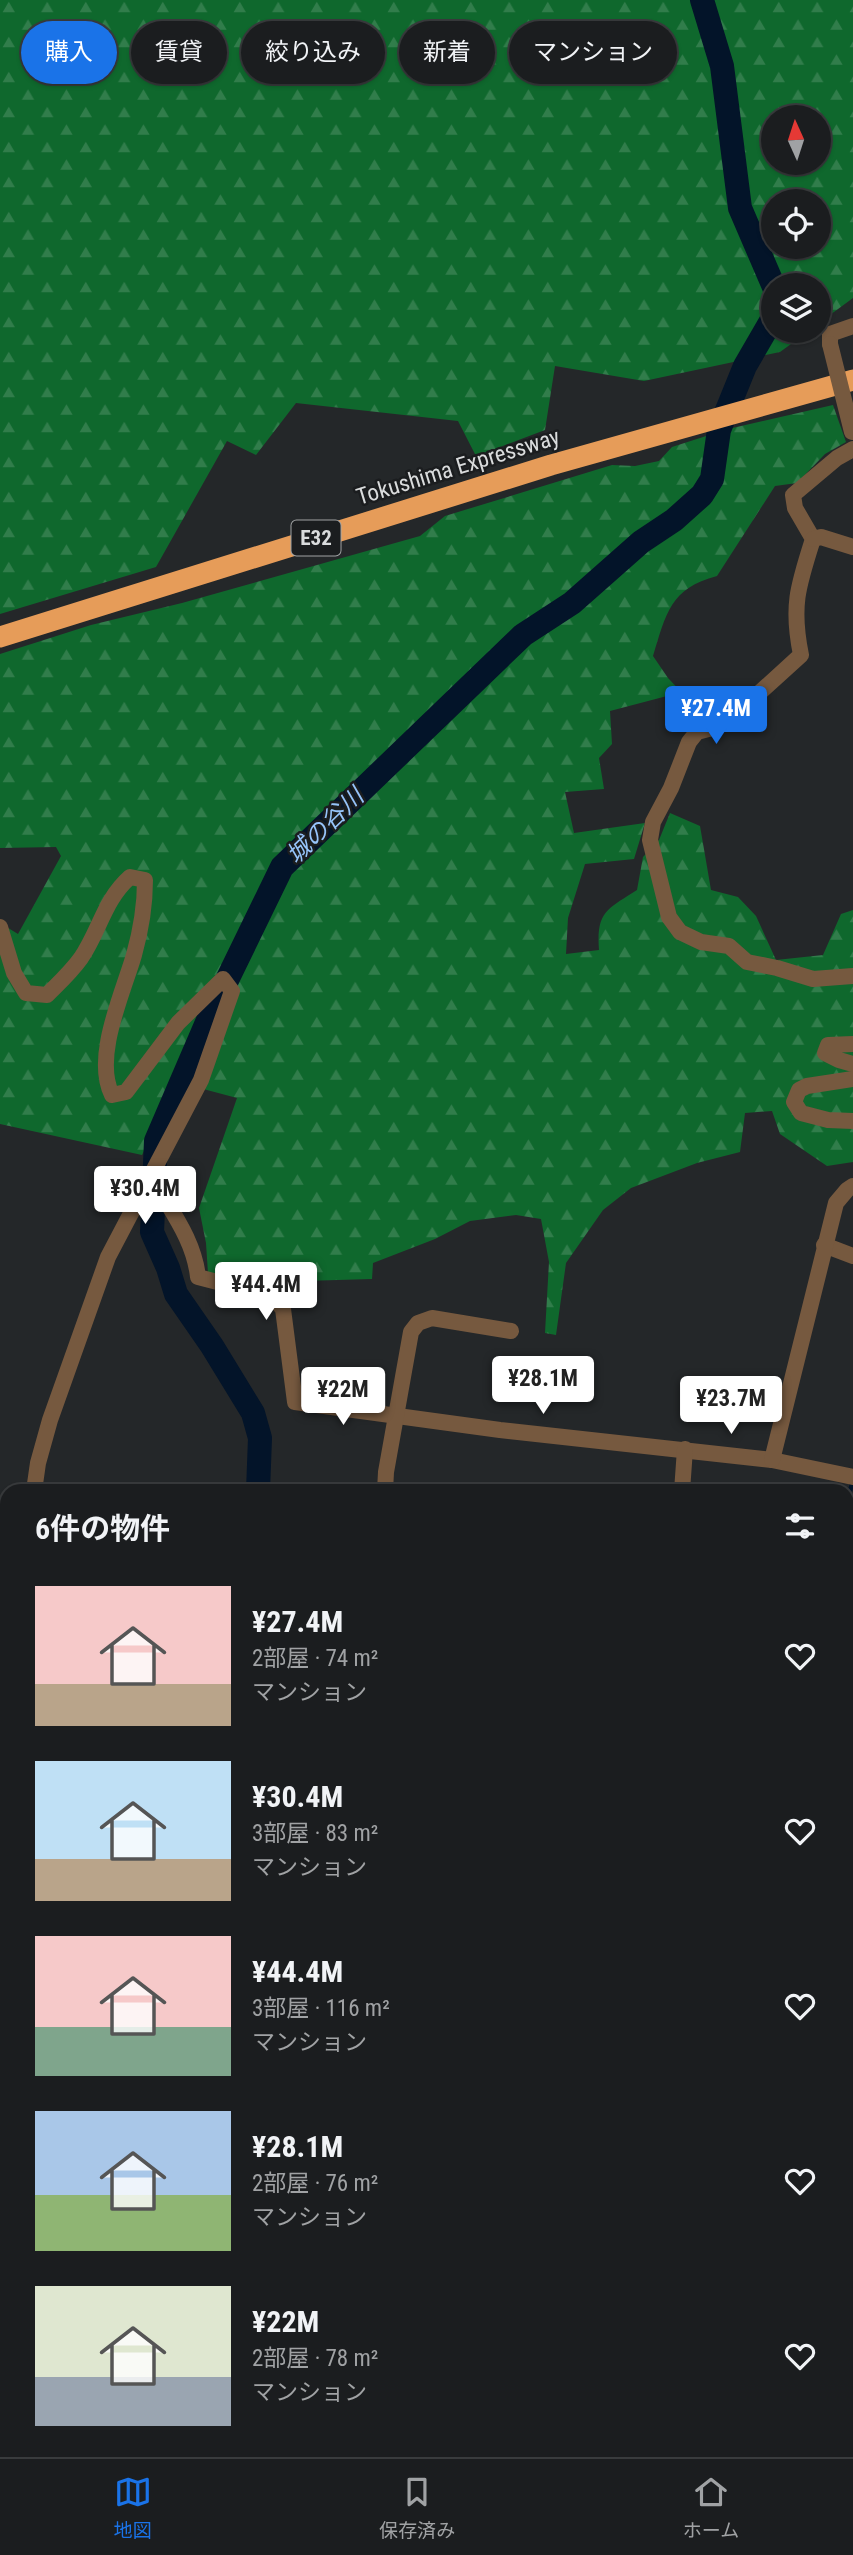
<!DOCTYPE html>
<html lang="ja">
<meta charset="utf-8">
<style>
body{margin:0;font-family:"Roboto Condensed","Noto Sans JP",sans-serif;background:#242628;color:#f1f3f6;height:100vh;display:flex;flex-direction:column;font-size:26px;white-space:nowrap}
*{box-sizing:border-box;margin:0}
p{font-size:23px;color:#a0a2a4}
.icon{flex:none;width:38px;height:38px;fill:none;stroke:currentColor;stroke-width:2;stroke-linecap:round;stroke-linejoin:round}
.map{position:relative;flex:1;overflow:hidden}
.details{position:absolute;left:0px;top:1484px;width:854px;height:973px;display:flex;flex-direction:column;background:#1b1d1f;border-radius:21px 21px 0 0;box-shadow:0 2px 5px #0004,0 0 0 2px #393b3d}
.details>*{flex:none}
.hud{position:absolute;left:21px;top:21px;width:812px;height:63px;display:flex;gap:14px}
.needle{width:46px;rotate:357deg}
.fabs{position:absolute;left:761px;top:105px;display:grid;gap:14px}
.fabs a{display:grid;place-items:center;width:70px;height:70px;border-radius:50%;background:#1b1d1f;box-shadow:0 2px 5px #0004,0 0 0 2px #393b3d;font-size:35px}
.price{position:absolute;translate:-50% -60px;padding:0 16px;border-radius:7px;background:#fff;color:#222;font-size:23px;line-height:46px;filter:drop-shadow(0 2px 4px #0008)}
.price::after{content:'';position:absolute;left:50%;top:42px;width:21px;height:16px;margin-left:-10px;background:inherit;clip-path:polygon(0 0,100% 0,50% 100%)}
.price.selected{background:#1a73e8;color:#fff}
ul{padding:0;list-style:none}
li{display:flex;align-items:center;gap:21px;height:175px;padding:0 35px}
li span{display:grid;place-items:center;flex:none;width:196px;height:140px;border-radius:0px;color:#555}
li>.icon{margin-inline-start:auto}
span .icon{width:84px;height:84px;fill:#fffc;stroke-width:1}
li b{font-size:30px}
h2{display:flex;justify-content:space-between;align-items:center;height:84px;padding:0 35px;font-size:30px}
.pill{padding:0 24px;border-radius:32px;background:#1b1d1f;box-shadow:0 2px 5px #0004,0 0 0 2px #393b3d;font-size:24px;line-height:63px}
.pill.selected{background:#1a73e8;color:#fff}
.dock{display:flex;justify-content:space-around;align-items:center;height:98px;border-top:2px solid #393b3d;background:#1b1d1f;font-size:19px;color:#a0a2a4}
.dock a{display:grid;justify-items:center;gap:4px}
.dock .selected{color:#1a73e8}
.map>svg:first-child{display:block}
.grass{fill:url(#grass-dots)}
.forest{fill:url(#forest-firs);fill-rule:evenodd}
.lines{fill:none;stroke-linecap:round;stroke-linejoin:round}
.stream{stroke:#031429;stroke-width:4.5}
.river{stroke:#031429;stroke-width:24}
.minor{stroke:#76593f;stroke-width:16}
.major{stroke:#c68952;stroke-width:18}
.highway{stroke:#e69c59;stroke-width:21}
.minor-bridge{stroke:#76593f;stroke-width:16}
.labels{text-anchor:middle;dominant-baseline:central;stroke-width:5;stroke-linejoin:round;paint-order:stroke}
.shield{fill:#1b1d1f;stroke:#a1a3a4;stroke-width:2}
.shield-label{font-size:21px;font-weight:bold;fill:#dadcdd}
.street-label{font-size:23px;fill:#dadcdd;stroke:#1b1d1f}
.water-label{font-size:24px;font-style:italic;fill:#96c4fa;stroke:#1b1d1f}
</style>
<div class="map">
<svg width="853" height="2457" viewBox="0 0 853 2457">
<defs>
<pattern id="grass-dots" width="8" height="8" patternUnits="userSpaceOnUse" patternTransform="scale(1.75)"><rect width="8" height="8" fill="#1e4c29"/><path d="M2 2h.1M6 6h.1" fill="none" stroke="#3e6548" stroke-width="1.8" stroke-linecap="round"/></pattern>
<pattern id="forest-firs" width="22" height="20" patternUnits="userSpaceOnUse" patternTransform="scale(1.75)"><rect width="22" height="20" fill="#0f682d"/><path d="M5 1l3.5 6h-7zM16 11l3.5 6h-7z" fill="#317d4b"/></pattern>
</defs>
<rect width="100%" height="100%" fill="#242729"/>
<!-- grass -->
<polygon class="grass" points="847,2098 853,2099 853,2159 847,2158"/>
<!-- forest -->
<g class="forest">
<path d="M0 0H853V298L819 323V285H774V331H809L780 352 644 381 555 366 545 430 476 456 458 421 296 403 256 455 227 441 156 567 0 614ZM774 117H819V163H774ZM774 201H819V247H774Z"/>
<path d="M833 405 846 442 825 454 797 483 775 486 717 576C670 588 666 614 653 656L668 678 686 697 695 726 687 731 680 725 677 701 667 696 610 711 612 744 599 758 604 789 565 792 574 833 645 823 634 859 585 864 568 918 566 954 599 950C596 911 608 909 637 890L643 857 659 840 670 813 700 826 711 890 738 897 756 916 776 960 823 955 841 914 853 910V1162L827 1166 780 1134 772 1111 745 1113 740 1152 697 1163 631 1188 603 1210 566 1263 556 1335 545 1333 549 1262 541 1219 516 1215 470 1221 435 1239 373 1263 372 1279 268 1282 208 1273 206 1243 199 1208 237 1098 177 1082 142 1155 0 1124V923L18 934 61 856 56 847 0 848V654L91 625 182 603 420 536 445 516 612 465 635 466 659 461 672 447 728 429Z"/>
</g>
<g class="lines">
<!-- stream -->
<polyline class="stream" points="847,1502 853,1480"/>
<!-- river -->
<g class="river">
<polyline points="702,0 722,66 740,208 774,287"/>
<polyline points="258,1491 260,1438 253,1413 212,1346 176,1294 168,1268 152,1232 156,1141 211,1013 282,867 523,635 572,603 641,542 674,520 702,495 712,479 719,430 745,366 774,316"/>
<polyline points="847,2207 853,2208"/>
</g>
<!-- minor -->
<g class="minor">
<polyline points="830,344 830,334 853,326"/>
<path d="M853 449 837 458 793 495 795 508 813 539C798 586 791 606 801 655L734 716 716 727 697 732 689 742 671 788 653 822 650 840 669 917 680 932 701 942 729 946 747 962 777 968 813 979 853 976"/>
<polyline points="813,539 821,537 853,547"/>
<path d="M0 927 14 973 26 993 47 995C59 983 71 972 81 958 100 930 104 900 130 877L145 880C145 905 141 930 134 955 123 993 93 1057 112 1095L126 1092 178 1023 223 979 232 991 201 1080 108 1257 50 1420 38 1463 34 1491"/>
<polyline points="853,1044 828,1045 825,1053 839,1060 853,1064"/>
<polyline points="853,1079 807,1086 799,1090 794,1102 801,1113 828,1120 853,1121"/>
<path d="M152 1177C170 1210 194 1239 198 1277L272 1296 283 1309 295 1402 500 1430 772 1460 853 1477"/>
<polyline points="824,1245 853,1256"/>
<polyline points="772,1460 836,1203 847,1190 853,1186"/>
<polyline points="385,1491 386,1472 411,1332 418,1323 432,1318 511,1331"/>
<polyline points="682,1491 685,1449"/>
<polyline points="847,1598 853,1598"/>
<polyline points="0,1783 7,1784"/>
<polyline points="847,1888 853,1889"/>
<polyline points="847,2165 853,2168"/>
<polyline points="718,2450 750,2457"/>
<polyline points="181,2457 243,2450"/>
</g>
<!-- major -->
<g class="major">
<polyline points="0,1826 7,1825"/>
<polyline points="847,1961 853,1963"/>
<polyline points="0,2299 7,2298"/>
<polyline points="847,2343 853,2345"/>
<polyline points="847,2436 853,2437"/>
<polyline points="624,2450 651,2457"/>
</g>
<!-- highway -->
<polyline class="highway" points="0,637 551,465 853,380"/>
<!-- minor-bridge -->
<polyline class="minor-bridge" points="830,344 852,432"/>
</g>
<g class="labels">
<!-- shield labels -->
<rect class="shield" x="291.5" y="520.5" width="49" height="35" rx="5"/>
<g class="shield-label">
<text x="316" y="538">E32</text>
</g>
<!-- street labels -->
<g class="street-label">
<text transform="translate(458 467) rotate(-17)">Tokushima Expressway</text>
</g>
<!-- water labels -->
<g class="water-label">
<text transform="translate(325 826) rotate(-44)">城の谷川</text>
</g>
</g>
</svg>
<div class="fabs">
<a><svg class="needle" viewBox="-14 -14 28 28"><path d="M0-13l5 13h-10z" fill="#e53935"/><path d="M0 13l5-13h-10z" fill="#a0a2a4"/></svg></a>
<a><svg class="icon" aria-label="locate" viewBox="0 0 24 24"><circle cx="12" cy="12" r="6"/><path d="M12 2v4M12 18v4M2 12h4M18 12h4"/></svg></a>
<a><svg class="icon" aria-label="layers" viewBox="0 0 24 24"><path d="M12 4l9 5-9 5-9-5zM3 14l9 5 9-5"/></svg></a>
</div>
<b class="price selected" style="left:716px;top:746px">¥27.4M</b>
<b class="price" style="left:145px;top:1226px">¥30.4M</b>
<b class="price" style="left:266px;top:1322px">¥44.4M</b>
<b class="price" style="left:543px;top:1416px">¥28.1M</b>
<b class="price" style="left:343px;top:1427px">¥22M</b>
<b class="price" style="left:731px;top:1436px">¥23.7M</b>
<div class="hud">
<a class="pill selected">購入</a>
<a class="pill">賃貸</a>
<a class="pill">絞り込み</a>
<a class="pill">新着</a>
<a class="pill">マンション</a>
</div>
<section class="details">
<h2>6件の物件<svg class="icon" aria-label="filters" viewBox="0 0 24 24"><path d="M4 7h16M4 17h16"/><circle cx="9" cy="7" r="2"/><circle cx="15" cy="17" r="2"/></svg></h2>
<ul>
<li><span style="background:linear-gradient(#f6c9c9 70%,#b9a48a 0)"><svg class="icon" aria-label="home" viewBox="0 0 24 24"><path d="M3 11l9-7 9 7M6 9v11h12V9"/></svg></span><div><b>¥27.4M</b><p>2部屋 · 74 m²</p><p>マンション</p></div><svg class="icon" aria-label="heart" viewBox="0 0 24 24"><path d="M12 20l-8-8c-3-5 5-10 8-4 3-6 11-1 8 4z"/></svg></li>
<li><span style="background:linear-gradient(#bfe0f5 70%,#b9a48a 0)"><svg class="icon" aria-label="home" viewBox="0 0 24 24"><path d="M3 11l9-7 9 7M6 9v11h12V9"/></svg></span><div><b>¥30.4M</b><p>3部屋 · 83 m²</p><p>マンション</p></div><svg class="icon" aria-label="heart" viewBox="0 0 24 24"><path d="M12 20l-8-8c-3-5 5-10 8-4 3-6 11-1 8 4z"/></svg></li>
<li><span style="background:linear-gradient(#f6c9c9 65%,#7fa58c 0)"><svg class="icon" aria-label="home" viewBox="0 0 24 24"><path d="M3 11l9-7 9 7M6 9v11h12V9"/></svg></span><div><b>¥44.4M</b><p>3部屋 · 116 m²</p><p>マンション</p></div><svg class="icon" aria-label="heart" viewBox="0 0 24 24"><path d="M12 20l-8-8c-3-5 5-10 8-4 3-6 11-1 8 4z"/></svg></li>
<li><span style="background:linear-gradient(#a9c7e8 60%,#8fb573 0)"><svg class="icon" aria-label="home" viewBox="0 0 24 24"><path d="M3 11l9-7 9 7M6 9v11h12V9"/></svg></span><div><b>¥28.1M</b><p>2部屋 · 76 m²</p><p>マンション</p></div><svg class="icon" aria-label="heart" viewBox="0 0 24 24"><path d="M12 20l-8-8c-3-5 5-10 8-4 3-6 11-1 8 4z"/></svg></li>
<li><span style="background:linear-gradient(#dfe7d0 65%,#9aa5b1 0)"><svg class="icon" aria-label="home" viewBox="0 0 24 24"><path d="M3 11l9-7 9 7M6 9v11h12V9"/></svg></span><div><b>¥22M</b><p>2部屋 · 78 m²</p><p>マンション</p></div><svg class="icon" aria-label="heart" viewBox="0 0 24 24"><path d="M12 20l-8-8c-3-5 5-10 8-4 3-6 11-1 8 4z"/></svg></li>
</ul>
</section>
</div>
<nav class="dock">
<a class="selected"><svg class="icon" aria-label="map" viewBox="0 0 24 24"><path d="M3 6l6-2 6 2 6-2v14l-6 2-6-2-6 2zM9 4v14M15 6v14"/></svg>地図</a>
<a><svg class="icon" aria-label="saved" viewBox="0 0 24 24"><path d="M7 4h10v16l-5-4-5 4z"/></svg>保存済み</a>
<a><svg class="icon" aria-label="home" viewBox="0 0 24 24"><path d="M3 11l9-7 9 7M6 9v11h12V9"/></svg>ホーム</a>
</nav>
